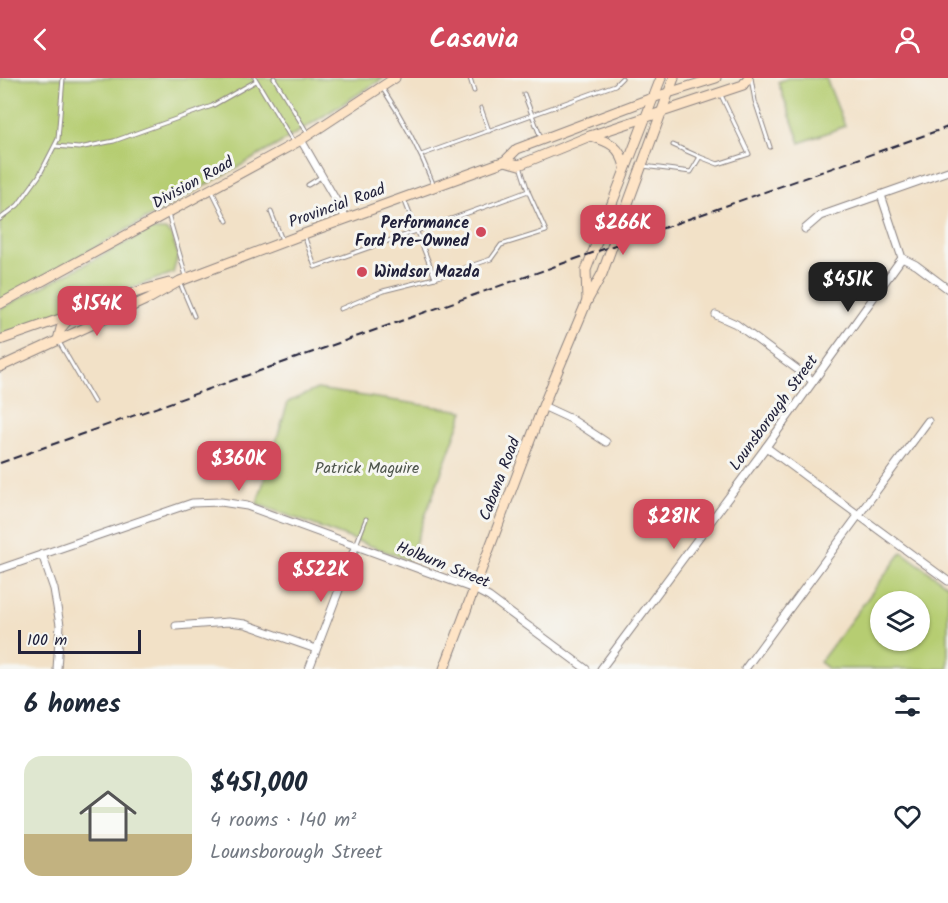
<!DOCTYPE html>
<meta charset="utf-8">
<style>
body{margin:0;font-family:Kalam,sans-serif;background:#f6f6f7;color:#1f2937;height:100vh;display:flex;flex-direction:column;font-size:22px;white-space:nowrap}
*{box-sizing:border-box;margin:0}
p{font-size:20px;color:#747a83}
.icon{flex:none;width:33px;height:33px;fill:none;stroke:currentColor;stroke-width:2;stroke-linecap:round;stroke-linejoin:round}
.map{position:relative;height:591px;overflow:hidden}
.sheet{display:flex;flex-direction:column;background:#fff;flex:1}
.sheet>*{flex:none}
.buttons{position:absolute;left:870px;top:513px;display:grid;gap:12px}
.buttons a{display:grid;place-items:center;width:60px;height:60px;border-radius:50%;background:#fff;box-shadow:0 2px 4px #0004;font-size:30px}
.scale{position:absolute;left:18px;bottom:15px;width:123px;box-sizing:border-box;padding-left:6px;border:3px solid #22223b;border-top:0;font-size:16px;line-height:21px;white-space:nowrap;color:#22223b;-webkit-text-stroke:4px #f6f6f2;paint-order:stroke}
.price{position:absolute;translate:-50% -51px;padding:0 14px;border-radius:12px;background:#d1495b;color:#fff;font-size:20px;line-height:39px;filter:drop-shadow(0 2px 3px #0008)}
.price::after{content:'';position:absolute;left:50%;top:36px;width:18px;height:14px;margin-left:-9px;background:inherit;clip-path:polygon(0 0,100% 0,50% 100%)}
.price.current{background:#222;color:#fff}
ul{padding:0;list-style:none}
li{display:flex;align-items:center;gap:18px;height:150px;padding:0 24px}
li span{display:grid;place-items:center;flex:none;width:168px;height:120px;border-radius:18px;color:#555}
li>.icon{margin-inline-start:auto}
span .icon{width:72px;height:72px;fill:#fffc;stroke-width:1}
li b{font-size:26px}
h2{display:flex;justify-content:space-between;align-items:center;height:72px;padding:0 24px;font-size:26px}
header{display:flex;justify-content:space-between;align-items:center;height:78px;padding:0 24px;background:#d1495b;color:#fff;font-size:27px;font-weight:800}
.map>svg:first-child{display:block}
.green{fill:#b6cd72;stroke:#6c7856;stroke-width:1.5;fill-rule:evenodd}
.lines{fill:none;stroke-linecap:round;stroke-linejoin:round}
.lane-casing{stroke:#8a8281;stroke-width:5}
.street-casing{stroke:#8a8281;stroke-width:9}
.secondary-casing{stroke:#8a8281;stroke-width:11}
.lane{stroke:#fff;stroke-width:3}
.street{stroke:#fff;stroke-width:7}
.secondary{stroke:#fee4c6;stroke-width:9}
.rail{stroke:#22223b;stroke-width:2;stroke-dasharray:9 4.5;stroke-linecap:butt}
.poi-dot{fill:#d1495b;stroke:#f6f6f2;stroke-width:2}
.labels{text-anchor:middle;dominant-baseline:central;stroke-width:6;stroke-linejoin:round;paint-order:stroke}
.street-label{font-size:16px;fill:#22223b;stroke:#f6f6f2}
.poi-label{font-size:16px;font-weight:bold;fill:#22223b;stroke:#f6f6f2;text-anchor:end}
.park-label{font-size:16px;fill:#4e554c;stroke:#f6f6f2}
</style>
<header><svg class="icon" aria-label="back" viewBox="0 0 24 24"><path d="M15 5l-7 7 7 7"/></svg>Casavia<svg class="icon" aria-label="person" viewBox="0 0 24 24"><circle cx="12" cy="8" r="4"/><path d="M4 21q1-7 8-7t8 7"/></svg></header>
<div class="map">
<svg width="948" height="591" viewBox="0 0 948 591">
<rect width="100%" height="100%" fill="#f6f6f2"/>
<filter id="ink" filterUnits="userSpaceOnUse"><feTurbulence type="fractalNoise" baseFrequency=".0167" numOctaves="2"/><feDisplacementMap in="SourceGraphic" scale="12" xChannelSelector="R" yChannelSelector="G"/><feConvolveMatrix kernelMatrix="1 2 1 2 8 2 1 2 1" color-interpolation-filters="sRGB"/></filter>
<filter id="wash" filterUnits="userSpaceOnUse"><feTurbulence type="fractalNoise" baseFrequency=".008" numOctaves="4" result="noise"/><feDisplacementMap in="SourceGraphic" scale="24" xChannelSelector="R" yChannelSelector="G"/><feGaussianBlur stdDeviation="1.35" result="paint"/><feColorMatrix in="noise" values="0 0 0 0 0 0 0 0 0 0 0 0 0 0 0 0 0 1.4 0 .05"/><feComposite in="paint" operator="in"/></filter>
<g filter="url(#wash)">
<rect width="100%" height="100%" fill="#f2e1c7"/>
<!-- green -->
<g class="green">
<polygon points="0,0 384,0 279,66 0,223"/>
<polygon points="788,0 826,0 845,48 800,65 778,4"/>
<polygon points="150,152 165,152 171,156 178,177 173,195 0,258 0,231"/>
<polygon points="317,311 464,333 409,482 257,426 288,324"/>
<path d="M902 474 948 508V591H829L820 584ZM880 524H920V562H880Z"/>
</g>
</g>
<g filter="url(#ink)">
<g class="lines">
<defs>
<g id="lane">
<polyline points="255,0 294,65"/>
<polyline points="274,0 308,56"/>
<polyline points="470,0 474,13"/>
<polyline points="751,0 755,23 770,69"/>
<path d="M383 11C404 42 420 73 434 108"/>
<polyline points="524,16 541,60"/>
<polyline points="481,30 489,53"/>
<polyline points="673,67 700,79"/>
<polyline points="55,68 79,70 114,63 212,28 256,3"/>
<polyline points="421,77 615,7 622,0"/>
<polyline points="643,88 691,94 700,79 718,86 749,76 720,15"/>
<polyline points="308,107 321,99"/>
<polyline points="212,113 227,143"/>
<polyline points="404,121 435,200"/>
<polyline points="271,134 282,162"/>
<polyline points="168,136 186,198"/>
<polyline points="0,141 18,127 39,98 58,61 63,0"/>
<path d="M304 157 315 189C386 163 457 140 528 113"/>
<polyline points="180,205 194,238"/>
<polyline points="340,231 383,213 435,200 491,181 501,167 546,153 528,113 520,88"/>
<polyline points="59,264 94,324"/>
<polyline points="356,467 366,441"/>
</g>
<g id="street">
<polyline points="301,62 346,140"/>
<polyline points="881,117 902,180 916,187 948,211"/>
<polyline points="805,151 820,138 948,93"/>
<polyline points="716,237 736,246 813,303"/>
<polyline points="543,328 571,341 606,364"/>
<polyline points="766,369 948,503"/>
<polyline points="42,476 54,511 60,547 57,591"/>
<polyline points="0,491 192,425 221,424 247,428 474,511 489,519 586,591"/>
<polyline points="176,548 228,544 245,546 316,571"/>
<polyline points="309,591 356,467"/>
<polyline points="601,591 766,369 902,180"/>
<polyline points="745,591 928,343"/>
</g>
<g id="secondary">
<path d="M590 58C610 64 620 68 625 89"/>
<polyline points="505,83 519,87 590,58 743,7 748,0"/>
<polyline points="587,223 586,192 661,0"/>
<polyline points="0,226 301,62 395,0"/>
<polyline points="0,262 143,212 169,205"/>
<polyline points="58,262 61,250 73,236"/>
<polyline points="0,289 150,220 180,203 304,156 505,83 517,71 652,20 716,0"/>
<polyline points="444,591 543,328 587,223 602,196 674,0"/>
</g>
</defs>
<!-- lane casing -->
<use href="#lane" class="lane-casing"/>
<!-- street casing -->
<use href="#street" class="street-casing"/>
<!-- secondary casing -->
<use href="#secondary" class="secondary-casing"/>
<!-- lane -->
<use href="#lane" class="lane"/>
<!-- street -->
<use href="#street" class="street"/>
<!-- secondary -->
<use href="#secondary" class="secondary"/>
<!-- rail -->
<polyline class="rail" points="0,385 948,49"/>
</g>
</g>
<!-- markers -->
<g class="poi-dot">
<circle cx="481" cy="154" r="6"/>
<circle cx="362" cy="194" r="6"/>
</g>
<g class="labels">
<!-- street labels -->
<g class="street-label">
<text transform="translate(193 105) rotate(-29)">Division Road</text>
<text transform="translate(337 128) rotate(-20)">Provincial Road</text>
<text transform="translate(774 335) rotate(-54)">Lounsborough Street</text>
<text transform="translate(500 401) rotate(-69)">Cabana Road</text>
<text transform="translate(443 487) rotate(22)">Holburn Street</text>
</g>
<!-- poi labels -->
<g class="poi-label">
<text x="469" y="145">Performance<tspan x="469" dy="18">Ford Pre-Owned</tspan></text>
<text x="374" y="194" text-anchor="start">Windsor Mazda</text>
</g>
<!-- park labels -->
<g class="park-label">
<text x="367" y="390">Patrick Maguire</text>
</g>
</g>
</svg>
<div class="buttons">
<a><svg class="icon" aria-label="layers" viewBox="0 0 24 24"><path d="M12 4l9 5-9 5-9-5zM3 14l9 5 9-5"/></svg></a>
</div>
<div class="scale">100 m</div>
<b class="price" style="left:623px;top:178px">$266K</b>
<b class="price current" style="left:848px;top:235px">$451K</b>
<b class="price" style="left:97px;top:259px">$154K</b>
<b class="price" style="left:239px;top:414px">$360K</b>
<b class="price" style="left:674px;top:472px">$281K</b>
<b class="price" style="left:321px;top:525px">$522K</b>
</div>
<section class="sheet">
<h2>6 homes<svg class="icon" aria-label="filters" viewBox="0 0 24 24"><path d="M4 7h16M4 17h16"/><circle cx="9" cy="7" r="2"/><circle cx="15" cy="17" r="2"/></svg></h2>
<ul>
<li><span style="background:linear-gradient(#dfe7d0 65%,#c2b280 0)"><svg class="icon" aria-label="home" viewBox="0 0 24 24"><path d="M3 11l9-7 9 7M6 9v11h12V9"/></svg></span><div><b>$451,000</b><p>4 rooms · 140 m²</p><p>Lounsborough Street</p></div><svg class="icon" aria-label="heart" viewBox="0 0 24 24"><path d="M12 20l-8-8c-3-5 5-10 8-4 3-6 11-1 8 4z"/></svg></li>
</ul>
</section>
